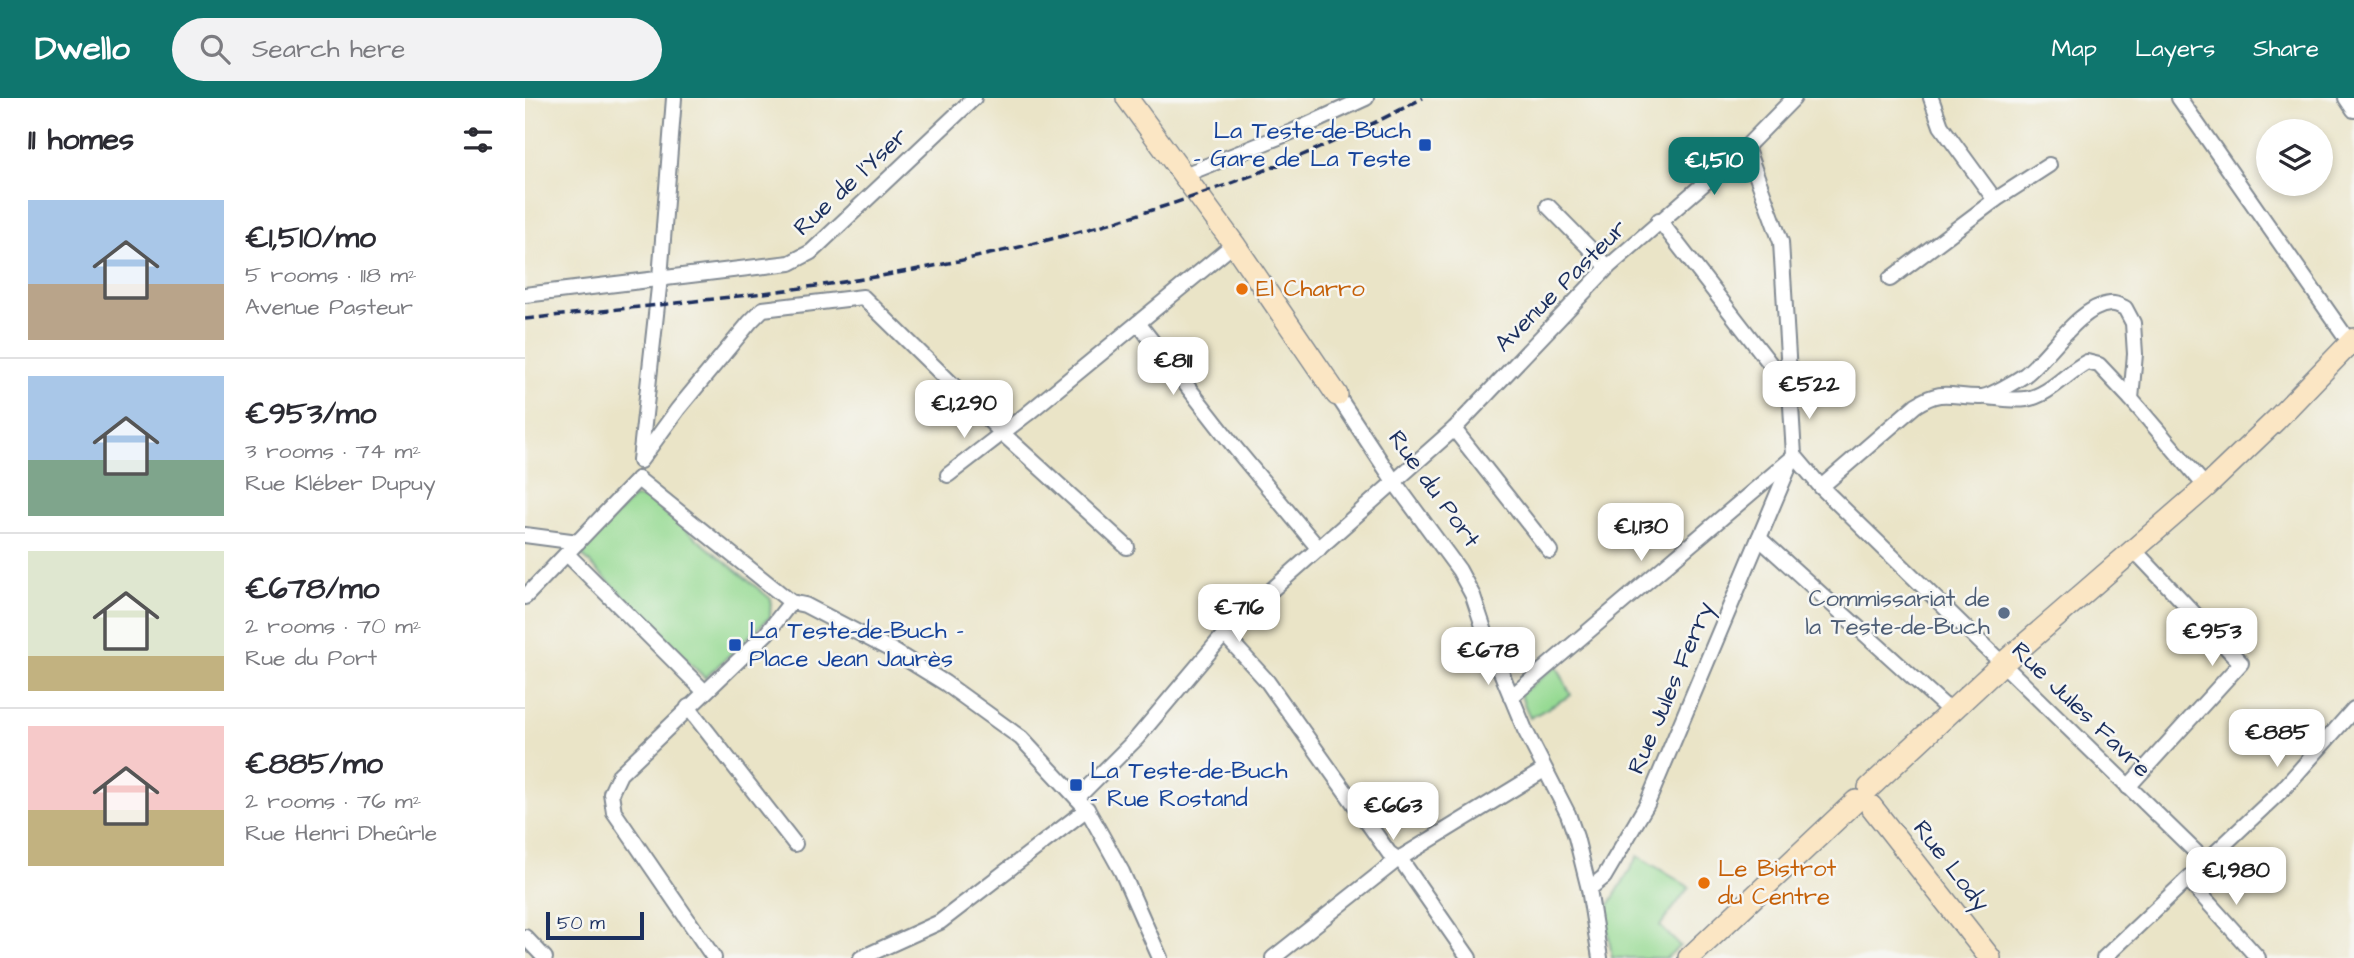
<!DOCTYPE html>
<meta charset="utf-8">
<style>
body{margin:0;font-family:"Architects Daughter",sans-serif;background:#f2f2f3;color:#2b2b33;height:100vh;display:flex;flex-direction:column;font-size:26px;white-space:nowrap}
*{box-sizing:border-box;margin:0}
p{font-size:23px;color:#7c7c81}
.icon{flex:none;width:38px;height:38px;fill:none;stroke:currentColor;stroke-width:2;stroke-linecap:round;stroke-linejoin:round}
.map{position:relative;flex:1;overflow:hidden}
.sheet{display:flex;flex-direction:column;background:#fff;width:525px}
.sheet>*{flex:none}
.fabs{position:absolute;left:1731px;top:21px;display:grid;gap:14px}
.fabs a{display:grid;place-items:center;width:77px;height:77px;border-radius:50%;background:#fff;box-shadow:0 4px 10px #0003;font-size:35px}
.scale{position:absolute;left:21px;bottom:18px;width:98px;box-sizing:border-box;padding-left:7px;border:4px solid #1b2f5e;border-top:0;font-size:19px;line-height:24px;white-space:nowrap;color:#1b2f5e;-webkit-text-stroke:5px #f6f6f2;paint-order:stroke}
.price{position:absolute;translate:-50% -60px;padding:0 16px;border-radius:14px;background:#fff;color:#222;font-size:23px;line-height:46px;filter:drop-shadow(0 2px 4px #0008)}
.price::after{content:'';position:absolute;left:50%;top:42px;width:21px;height:16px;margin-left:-10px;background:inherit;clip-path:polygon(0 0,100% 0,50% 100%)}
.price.active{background:#0f766e;color:#fff}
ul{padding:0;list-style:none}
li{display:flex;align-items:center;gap:21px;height:175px;padding:0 28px}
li+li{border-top:2px solid #e1e1e2}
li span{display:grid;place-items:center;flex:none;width:196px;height:140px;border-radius:0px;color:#555}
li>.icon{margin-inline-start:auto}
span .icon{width:84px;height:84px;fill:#fffc;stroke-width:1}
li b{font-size:30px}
h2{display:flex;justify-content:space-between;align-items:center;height:84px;padding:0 28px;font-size:30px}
header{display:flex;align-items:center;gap:42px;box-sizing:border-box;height:98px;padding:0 35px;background:#0f766e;color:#fff}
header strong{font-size:33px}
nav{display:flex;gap:38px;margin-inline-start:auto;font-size:24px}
.search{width:490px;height:63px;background:#f2f2f3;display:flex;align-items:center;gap:18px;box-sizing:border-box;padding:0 24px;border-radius:38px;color:#7c7c81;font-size:26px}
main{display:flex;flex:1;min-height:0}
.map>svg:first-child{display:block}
.green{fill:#96da93;stroke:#588478;stroke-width:2}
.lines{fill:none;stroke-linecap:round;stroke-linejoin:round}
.street-casing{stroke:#828a92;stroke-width:18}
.secondary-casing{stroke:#828a92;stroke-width:24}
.street{stroke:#fff;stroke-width:14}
.secondary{stroke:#fbe6c4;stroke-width:21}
.rail{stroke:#1b2f5e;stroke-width:3.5;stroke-dasharray:10 5;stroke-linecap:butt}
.transit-dot{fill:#1a4fb4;stroke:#f6f6f2;stroke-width:2.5}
.food-dot{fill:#e8710a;stroke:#f6f6f2;stroke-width:2.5}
.service-dot{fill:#5c6f8a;stroke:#f6f6f2;stroke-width:2.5}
.labels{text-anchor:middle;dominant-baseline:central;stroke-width:5;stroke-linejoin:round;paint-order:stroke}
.transit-label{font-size:24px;fill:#164399;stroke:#f6f6f2;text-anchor:start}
.street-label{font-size:24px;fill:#1b2f5e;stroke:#f6f6f2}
.food-label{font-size:24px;fill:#c56008;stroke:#f6f6f2;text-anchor:start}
.service-label{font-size:24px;fill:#4e5e75;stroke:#f6f6f2;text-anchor:end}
</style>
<header>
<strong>Dwello</strong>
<div class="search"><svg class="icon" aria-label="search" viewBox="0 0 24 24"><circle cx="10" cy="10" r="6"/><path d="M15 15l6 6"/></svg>Search here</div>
<nav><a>Map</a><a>Layers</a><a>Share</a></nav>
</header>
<main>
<section class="sheet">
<h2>11 homes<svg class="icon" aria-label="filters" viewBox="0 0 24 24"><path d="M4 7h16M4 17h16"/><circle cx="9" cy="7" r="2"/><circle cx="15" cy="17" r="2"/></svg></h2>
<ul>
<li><span style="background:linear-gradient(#a9c7e8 60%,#b9a48a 0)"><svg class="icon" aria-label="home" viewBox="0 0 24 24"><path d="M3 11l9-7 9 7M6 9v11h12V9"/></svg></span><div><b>€1,510/mo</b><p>5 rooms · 118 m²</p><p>Avenue Pasteur</p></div></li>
<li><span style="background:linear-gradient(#a9c7e8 60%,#7fa58c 0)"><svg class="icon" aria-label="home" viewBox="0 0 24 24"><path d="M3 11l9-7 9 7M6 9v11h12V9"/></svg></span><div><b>€953/mo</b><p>3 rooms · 74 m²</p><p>Rue Kléber Dupuy</p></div></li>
<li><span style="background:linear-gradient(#dfe7d0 75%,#c2b280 0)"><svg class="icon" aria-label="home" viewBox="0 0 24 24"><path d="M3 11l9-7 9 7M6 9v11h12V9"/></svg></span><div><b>€678/mo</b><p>2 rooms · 70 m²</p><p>Rue du Port</p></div></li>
<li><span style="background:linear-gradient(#f6c9c9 60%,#c2b280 0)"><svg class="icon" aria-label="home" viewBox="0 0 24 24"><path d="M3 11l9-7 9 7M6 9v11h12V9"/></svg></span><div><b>€885/mo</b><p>2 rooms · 76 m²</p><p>Rue Henri Dheûrle</p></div></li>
</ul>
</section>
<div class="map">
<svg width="1829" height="860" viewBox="0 0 1829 860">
<rect width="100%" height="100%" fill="#f6f6f2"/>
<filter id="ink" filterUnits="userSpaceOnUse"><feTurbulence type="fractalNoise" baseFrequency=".0143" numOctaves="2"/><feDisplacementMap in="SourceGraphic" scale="14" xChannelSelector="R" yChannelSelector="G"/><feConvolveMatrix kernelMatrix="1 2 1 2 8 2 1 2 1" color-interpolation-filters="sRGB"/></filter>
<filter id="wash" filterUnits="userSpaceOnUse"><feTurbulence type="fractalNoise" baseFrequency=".00686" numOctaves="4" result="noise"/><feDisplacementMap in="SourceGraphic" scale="28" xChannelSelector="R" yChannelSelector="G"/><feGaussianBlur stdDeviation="1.57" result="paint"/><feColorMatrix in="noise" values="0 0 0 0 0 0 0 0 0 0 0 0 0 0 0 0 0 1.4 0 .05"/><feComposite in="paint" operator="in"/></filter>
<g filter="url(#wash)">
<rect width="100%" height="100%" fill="#eae4c7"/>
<!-- green -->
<g class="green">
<polygon points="108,400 122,400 246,501 245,519 180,580 55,455"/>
<polygon points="1032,568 1046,597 1005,620 995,596"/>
<polygon points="1113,758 1164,789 1135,828 1155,848 1141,860 1087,860 1080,814"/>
</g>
</g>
<g filter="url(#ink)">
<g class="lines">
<defs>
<g id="street">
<polyline points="1406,0 1416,28 1470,102"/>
<polyline points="1654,0 1825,245"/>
<polyline points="1821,0 1829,12"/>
<polyline points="1221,49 1256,144 1269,357 1296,389 1681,764"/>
<polyline points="659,77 769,33 841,0"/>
<polyline points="1023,108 1083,169"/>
<polyline points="1134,122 1264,290"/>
<polyline points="1365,181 1470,102 1524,67"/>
<polyline points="0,197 265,165 286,154 449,0"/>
<polyline points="613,225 711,351 794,451"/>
<polyline points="812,297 870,385 934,472 948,498 962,540 1000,632 1043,716 1051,739 1064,791 1075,860"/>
<path d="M1462 299C1474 300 1488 303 1501 301 1525 297 1541 275 1562 264L1574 267 1606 301"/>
<polyline points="929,331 1025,453"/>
<polyline points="115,362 135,180 149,0"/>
<polyline points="115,363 153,311 225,224 238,211 338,199 476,334 602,449"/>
<polyline points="423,377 502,316 709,146"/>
<polyline points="113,381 266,504 280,507 370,554 420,585 496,640 562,711 597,774 635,860"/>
<path d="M1296 389 1391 307C1419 289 1427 300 1457 299 1466 298 1491 283 1500 277 1524 259 1554 208 1585 206 1590 205 1595 208 1600 210L1608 225 1610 256 1606 301 1681 389"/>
<polyline points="0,437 53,444"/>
<polyline points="1234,440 1425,613"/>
<polyline points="42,456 179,593"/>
<polyline points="0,499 113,381"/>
<polyline points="700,537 742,583 864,755 878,765 944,860"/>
<polyline points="986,599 1266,361"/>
<polyline points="163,609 270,746"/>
<polyline points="1603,689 1716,565 1610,453"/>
<polyline points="552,700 612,640 707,527 929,331 1083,169 1221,49 1269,0"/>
<polyline points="1663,782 1733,860"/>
<polyline points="1064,791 1079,779 1122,706 1269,357"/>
<polyline points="0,839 20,860"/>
<polyline points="189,860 89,714 86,695 95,676 242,535 266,504"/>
<polyline points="336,860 415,824 562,711"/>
<polyline points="748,860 872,762 1019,672"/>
<polyline points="1579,860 1759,690 1829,611"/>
</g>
<g id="secondary">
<polyline points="602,0 709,146 812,297"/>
<polyline points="1344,690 1476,567 1681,389 1751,322 1829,241"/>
<polyline points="1346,708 1465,860"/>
<polyline points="1164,860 1331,703"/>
</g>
</defs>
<!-- street casing -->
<use href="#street" class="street-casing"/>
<!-- secondary casing -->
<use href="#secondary" class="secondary-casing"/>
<!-- street -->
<use href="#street" class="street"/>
<!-- secondary -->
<use href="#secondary" class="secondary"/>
<!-- rail -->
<path class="rail" d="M0 221C129 207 261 196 389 172 564 138 740 84 898 0"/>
</g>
</g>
<!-- markers -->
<g class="transit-dot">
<rect x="893" y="40" width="14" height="14" rx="3.5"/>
<rect x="203" y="540" width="14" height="14" rx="3.5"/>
<rect x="544" y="680" width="14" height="14" rx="3.5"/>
</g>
<g class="food-dot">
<circle cx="717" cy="191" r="7"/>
<circle cx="1179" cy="785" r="7"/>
</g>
<circle class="service-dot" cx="1479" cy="515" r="7"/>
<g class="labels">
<!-- transit labels -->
<g class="transit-label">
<text x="886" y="33" text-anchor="end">La Teste-de-Buch<tspan x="886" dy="28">- Gare de La Teste</tspan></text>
<text x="224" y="533">La Teste-de-Buch -<tspan x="224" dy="28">Place Jean Jaurès</tspan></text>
<text x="565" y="673">La Teste-de-Buch<tspan x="565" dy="28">- Rue Rostand</tspan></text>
</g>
<!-- street labels -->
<g class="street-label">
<text transform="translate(326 84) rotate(-43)">Rue de l'Yser</text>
<text transform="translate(1036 188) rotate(-45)">Avenue Pasteur</text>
<text transform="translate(909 391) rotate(54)">Rue du Port</text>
<text transform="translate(1146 590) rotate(-67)">Rue Jules Ferry</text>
<text transform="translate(1556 612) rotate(44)">Rue Jules Favre</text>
<text transform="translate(1426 768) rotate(52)">Rue Lody</text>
</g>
<!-- food labels -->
<g class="food-label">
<text x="731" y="191">El Charro</text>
<text x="1193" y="771">Le Bistrot<tspan x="1193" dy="28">du Centre</tspan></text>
</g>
<!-- service labels -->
<g class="service-label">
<text x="1465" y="501">Commissariat de<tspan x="1465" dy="28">la Teste-de-Buch</tspan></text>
</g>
</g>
</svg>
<div class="fabs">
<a><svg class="icon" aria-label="layers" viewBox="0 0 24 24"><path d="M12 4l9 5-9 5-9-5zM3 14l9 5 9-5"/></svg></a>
</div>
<div class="scale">50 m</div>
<b class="price active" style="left:1189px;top:99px">€1,510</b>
<b class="price" style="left:648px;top:299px">€811</b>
<b class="price" style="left:1284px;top:323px">€522</b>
<b class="price" style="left:439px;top:342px">€1,290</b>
<b class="price" style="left:1116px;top:465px">€1,130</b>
<b class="price" style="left:714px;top:546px">€716</b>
<b class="price" style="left:1687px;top:570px">€953</b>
<b class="price" style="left:963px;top:589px">€678</b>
<b class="price" style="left:1752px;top:671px">€885</b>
<b class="price" style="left:868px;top:744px">€663</b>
<b class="price" style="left:1711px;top:809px">€1,980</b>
</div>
</main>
